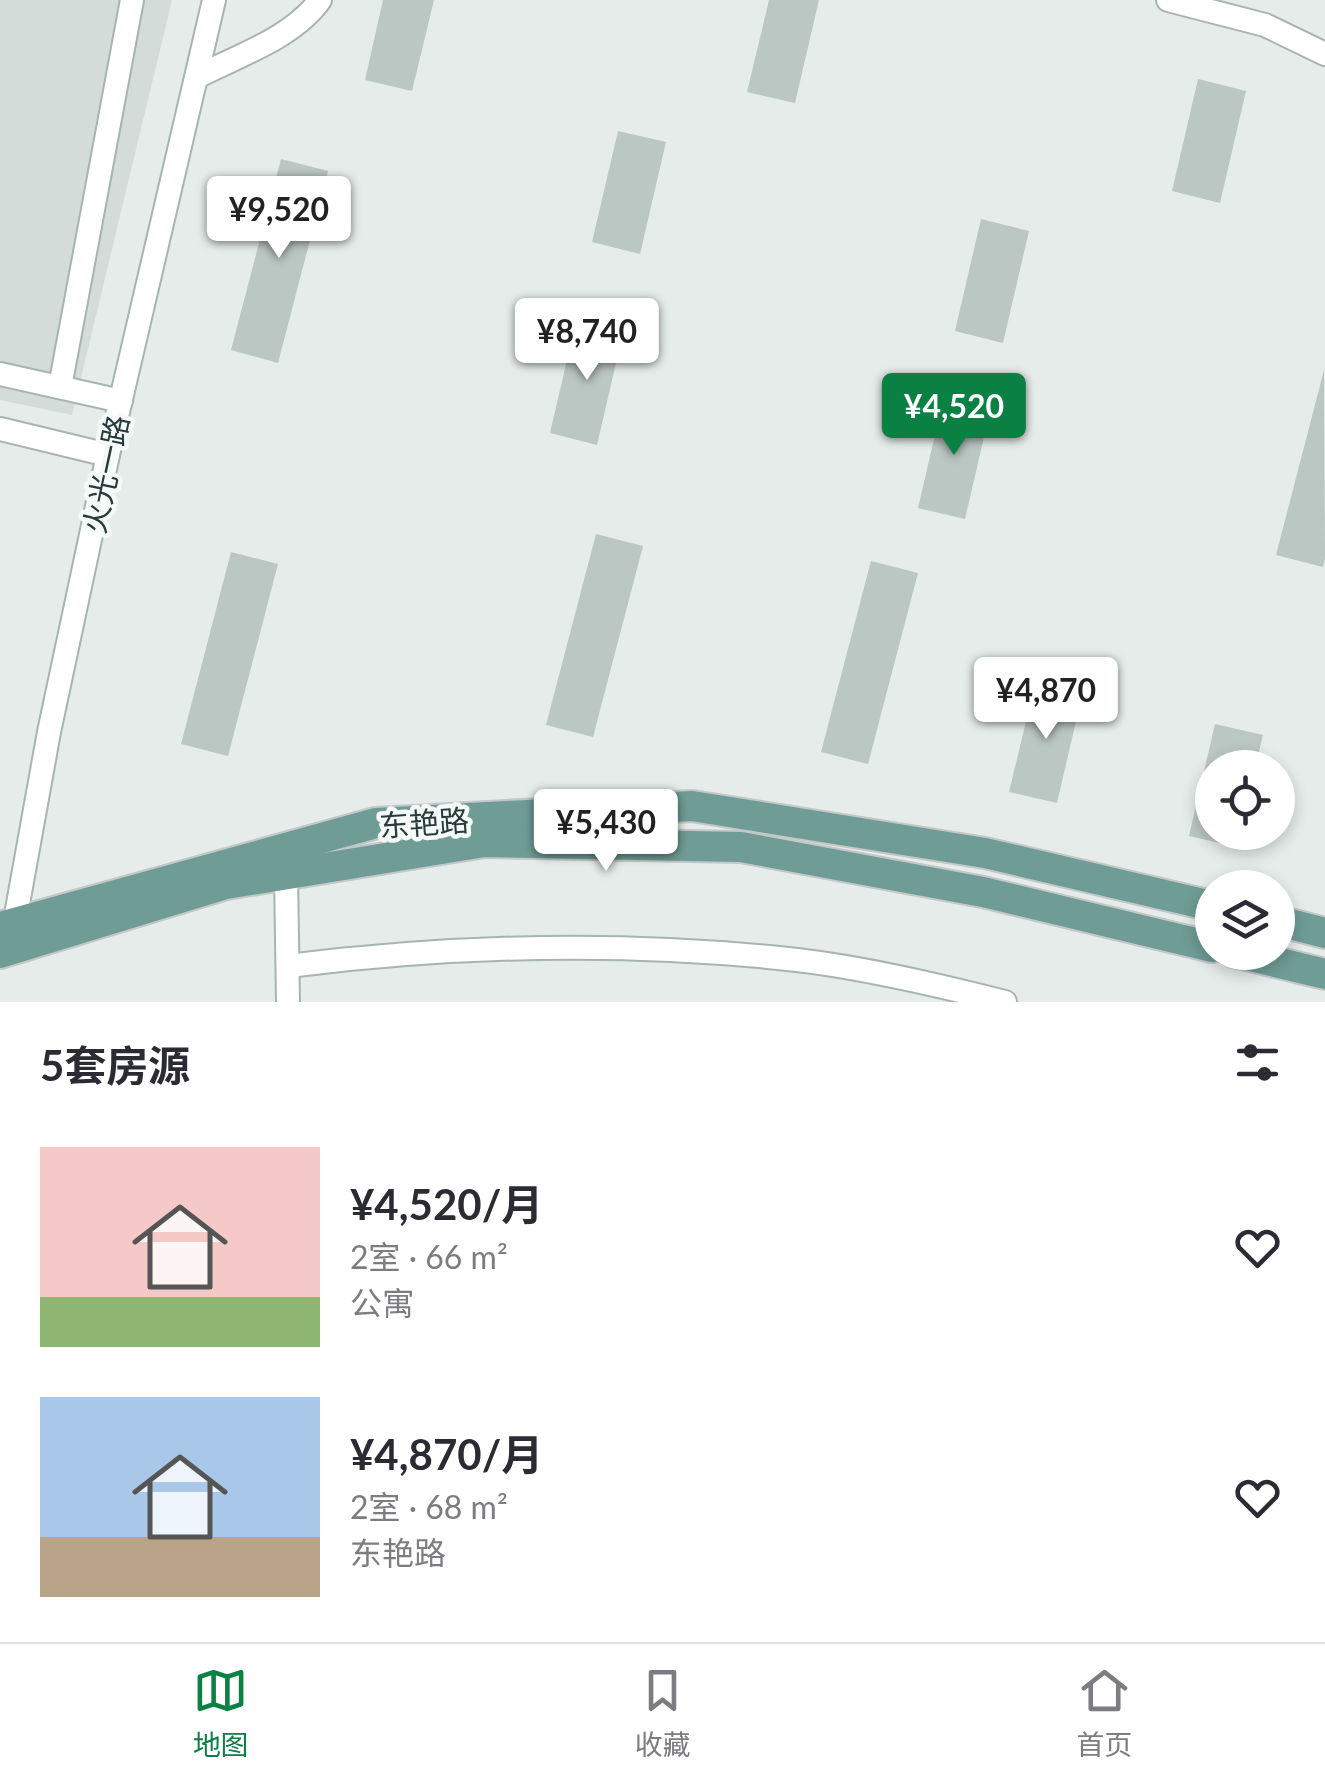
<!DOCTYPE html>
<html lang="zh">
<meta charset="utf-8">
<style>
body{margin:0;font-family:Lato,"Noto Sans SC",sans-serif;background:#f2f2f3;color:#2b2b33;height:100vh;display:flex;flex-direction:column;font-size:38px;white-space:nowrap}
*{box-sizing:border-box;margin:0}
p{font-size:32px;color:#7c7c81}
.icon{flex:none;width:55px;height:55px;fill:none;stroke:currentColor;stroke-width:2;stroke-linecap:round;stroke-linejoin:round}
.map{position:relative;height:1002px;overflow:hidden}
.drawer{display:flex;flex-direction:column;background:#fff;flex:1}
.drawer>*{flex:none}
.controls{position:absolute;left:1195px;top:750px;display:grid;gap:20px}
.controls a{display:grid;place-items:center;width:100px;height:100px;border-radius:50%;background:#fff;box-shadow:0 5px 15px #0003;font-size:50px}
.price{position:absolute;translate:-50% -85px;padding:0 22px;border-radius:10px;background:#fff;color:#222;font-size:32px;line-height:65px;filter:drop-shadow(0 2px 5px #0008)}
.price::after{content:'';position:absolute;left:50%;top:60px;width:30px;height:22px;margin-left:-15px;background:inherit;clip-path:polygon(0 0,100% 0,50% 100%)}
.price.on{background:#0b8043;color:#fff}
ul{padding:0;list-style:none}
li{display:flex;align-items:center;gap:30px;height:250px;padding:0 40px}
li span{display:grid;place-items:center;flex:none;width:280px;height:200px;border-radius:0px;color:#555}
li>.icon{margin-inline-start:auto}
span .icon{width:120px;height:120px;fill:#fffc;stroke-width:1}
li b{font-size:42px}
h2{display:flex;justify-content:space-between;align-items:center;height:120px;padding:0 40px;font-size:42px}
.dock{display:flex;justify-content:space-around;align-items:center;height:140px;border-top:2px solid #e1e1e2;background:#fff;font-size:28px;color:#7c7c81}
.dock a{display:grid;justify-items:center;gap:5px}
.dock .on{color:#0b8043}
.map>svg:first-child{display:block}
.built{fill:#d3dcd9}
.building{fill:#bbc7c3}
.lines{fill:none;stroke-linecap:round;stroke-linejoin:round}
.minor-casing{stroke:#a8b4b1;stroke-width:26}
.major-casing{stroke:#c2c8c7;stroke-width:34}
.minor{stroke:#fff;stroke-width:22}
.major{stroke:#6f9c95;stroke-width:30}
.labels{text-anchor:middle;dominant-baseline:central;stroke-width:9;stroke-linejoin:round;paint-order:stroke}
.street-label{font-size:30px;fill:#263c38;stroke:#f5f9f8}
</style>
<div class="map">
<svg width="1325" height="1002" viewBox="0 0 1325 1002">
<rect width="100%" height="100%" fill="#e5ecea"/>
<!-- built -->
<polygon class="built" points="0,0 172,0 72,415 0,400"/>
<!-- building -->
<g class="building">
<polygon points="383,0 434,0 412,91 365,80"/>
<polygon points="769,0 819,0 795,103 747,92"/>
<polygon points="1198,79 1246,91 1220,203 1172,191"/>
<polygon points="618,131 666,142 640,254 592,242"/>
<polygon points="281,159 328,171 278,363 231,350"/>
<polygon points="981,219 1029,231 1003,343 955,331"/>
<polygon points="576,321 623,333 597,445 550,433"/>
<polygon points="1324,370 1325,558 1323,567 1276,555"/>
<polygon points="944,396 991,407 965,519 918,508"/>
<polygon points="596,534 643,546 593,737 546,725"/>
<polygon points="231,552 278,564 228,756 181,744"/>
<polygon points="871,561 918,573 868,764 821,752"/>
<polygon points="1036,680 1083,691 1057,803 1009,792"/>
<polygon points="1215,724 1263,735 1255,768 1212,768 1212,832 1240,832 1237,847 1189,836"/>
</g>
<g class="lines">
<defs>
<g id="minor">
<polyline points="1168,0 1265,25 1325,54"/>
<path d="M197 77C237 56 293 38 320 0"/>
<polyline points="0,374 121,401"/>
<polyline points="60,387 132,0"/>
<polyline points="0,429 108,455"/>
<polyline points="286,874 288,1002"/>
<polyline points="12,937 49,732 108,455 214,0"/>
<path d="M288 966C456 945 629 941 797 960 866 968 938 985 1005 1002"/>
</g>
<g id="major">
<polyline points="1278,921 1325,933"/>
<polyline points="0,927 376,823 692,806 985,853 1212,906"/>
<polyline points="1234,952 1325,974"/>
<polyline points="0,953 226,884 484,842 741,847 983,892 1212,947"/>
</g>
</defs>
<!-- minor casing -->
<use href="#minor" class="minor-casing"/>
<!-- major casing -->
<use href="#major" class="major-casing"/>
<!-- minor -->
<use href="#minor" class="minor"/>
<!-- major -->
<use href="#major" class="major"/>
</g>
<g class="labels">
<!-- street labels -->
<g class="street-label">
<text transform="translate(105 474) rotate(-78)">火光一路</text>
<text transform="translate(424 822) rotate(-4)">东艳路</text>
</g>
</g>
</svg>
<div class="controls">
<a><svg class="icon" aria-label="locate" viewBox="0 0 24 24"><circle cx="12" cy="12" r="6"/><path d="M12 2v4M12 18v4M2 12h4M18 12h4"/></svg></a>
<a><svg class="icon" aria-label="layers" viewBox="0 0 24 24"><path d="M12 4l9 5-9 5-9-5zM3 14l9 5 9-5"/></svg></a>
</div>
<b class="price" style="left:279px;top:261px">¥9,520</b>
<b class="price" style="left:587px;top:383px">¥8,740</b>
<b class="price on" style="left:954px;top:458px">¥4,520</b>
<b class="price" style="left:1046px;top:742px">¥4,870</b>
<b class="price" style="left:606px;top:874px">¥5,430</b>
</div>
<section class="drawer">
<h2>5套房源<svg class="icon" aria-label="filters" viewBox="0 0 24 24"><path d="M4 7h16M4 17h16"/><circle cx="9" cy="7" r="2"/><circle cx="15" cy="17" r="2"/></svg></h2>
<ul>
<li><span style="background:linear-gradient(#f6c9c9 75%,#8fb573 0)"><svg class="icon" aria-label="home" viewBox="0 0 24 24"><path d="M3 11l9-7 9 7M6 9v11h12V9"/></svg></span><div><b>¥4,520/月</b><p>2室 · 66 m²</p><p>公寓</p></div><svg class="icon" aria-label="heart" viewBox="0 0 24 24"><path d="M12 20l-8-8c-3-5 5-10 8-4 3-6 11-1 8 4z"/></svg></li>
<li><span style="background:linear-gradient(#a9c7e8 70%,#b9a48a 0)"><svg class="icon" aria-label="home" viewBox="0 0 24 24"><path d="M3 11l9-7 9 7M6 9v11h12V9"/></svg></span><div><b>¥4,870/月</b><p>2室 · 68 m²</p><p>东艳路</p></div><svg class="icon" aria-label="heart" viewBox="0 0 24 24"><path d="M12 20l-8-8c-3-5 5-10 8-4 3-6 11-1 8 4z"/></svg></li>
</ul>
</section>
<nav class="dock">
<a class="on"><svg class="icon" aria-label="map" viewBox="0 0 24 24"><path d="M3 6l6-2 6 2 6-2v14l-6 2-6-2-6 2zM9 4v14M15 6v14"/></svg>地图</a>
<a><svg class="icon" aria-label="saved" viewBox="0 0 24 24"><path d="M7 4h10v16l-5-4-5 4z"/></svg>收藏</a>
<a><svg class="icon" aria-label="home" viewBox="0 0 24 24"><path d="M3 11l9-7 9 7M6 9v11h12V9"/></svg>首页</a>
</nav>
